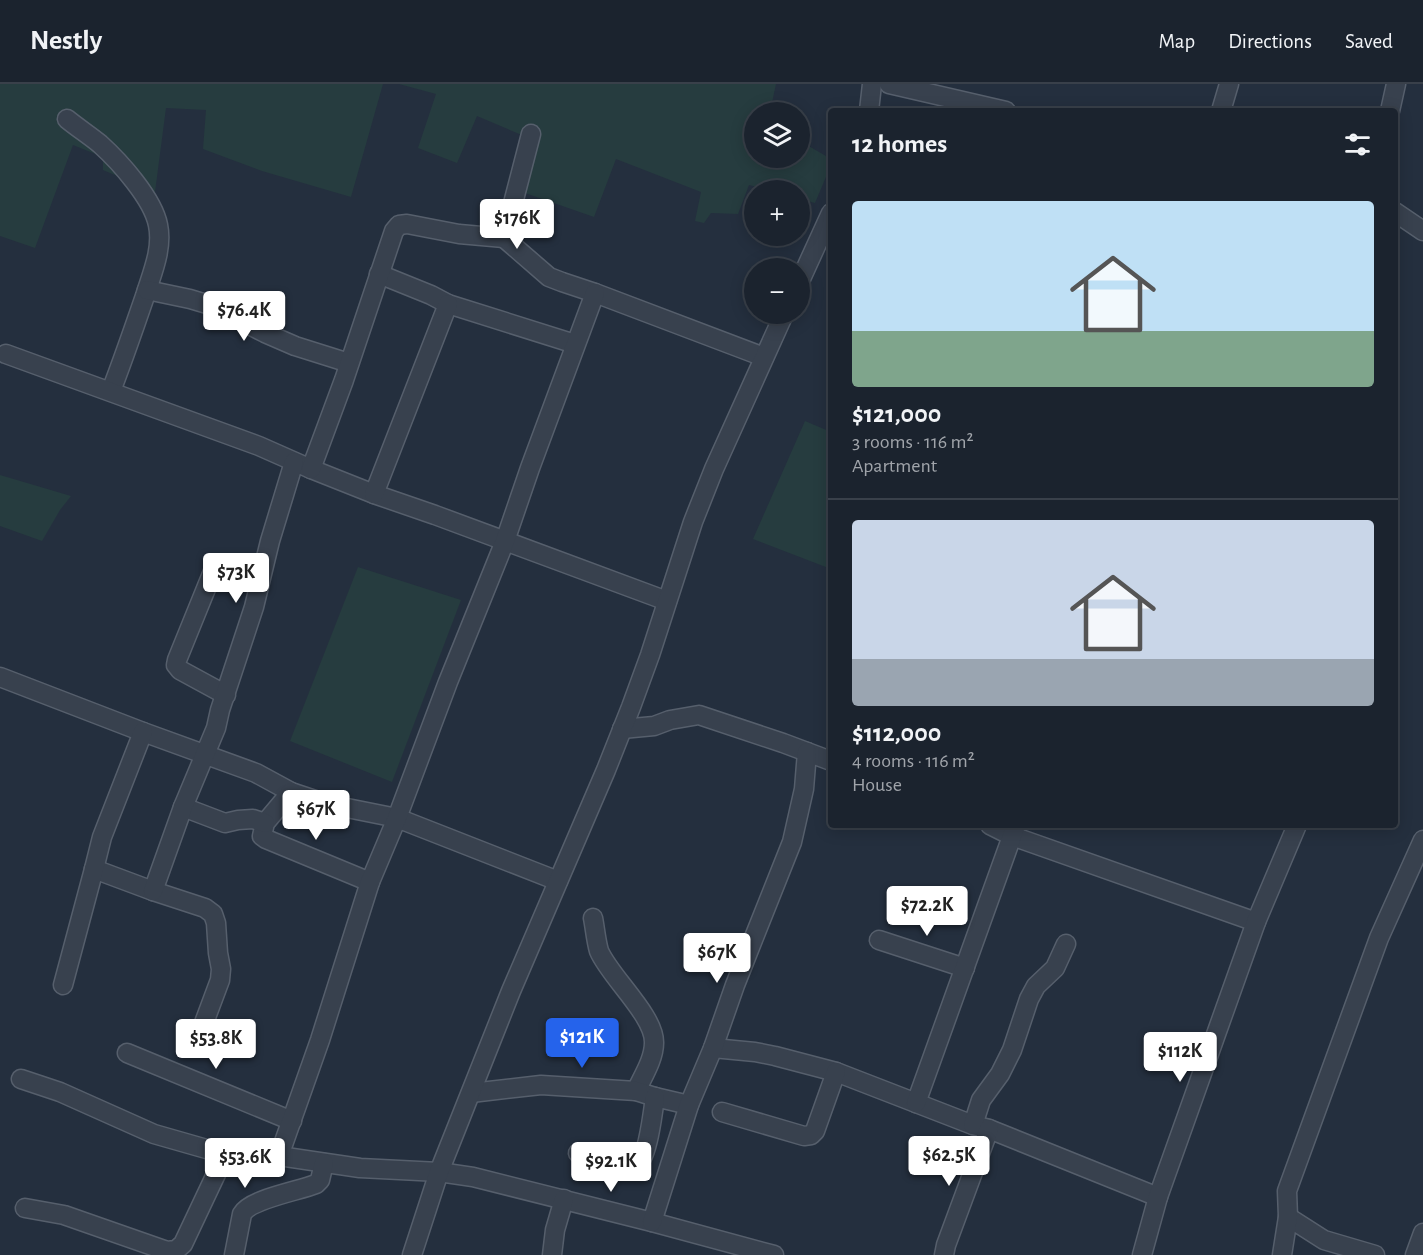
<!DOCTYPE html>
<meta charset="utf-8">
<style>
body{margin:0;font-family:"Alegreya Sans",sans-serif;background:#282f3a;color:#f1f3f6;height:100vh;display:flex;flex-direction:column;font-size:22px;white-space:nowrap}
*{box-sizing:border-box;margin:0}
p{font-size:20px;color:#a0a4aa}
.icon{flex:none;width:33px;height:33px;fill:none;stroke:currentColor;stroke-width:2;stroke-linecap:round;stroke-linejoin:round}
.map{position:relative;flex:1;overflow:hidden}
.drawer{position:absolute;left:828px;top:24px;width:570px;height:720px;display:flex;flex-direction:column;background:#1b232e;border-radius:6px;box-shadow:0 3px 15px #0003,0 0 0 2px #39404a}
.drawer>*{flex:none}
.tools{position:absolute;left:744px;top:18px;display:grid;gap:12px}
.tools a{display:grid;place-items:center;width:66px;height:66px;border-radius:50%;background:#1b232e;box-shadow:0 3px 15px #0003,0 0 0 2px #39404a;font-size:30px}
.price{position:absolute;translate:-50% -51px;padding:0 14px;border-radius:6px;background:#fff;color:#222;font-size:20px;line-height:39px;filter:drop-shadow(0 2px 3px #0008)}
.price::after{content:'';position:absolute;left:50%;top:36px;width:18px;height:14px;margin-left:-9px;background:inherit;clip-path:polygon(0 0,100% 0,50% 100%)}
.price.selected{background:#2563eb;color:#fff}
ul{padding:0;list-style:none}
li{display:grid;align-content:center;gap:12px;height:318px;padding:0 24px}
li+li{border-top:2px solid #39404a}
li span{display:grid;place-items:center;height:186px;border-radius:6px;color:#555}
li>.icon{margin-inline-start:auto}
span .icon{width:108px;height:108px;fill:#fffc;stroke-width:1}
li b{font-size:26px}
h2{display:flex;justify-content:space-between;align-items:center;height:72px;padding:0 24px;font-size:26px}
header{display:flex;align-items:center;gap:36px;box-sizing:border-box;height:84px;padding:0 30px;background:#1b232e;border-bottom:2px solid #39404a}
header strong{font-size:28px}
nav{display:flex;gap:33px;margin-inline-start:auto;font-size:21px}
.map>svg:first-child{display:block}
.green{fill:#263c3f}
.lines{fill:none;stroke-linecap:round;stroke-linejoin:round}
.minor-casing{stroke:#565f6c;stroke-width:21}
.minor{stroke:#38414e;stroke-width:18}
</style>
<header>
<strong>Nestly</strong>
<nav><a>Map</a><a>Directions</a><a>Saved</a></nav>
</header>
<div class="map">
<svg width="1423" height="1171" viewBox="0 0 1423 1171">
<rect width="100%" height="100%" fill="#242f3e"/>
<!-- green -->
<g class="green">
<polygon points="0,0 383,0 351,113 262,87 203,65 206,26 166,24 155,108 103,86 103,73 73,61 35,164 0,152"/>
<polygon points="399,0 776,0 770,28 754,28 754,74 800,74 800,49 804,51 807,61 831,75 831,81 815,119 800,115 800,106 769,106 749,101 738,130 711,129 704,139 695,137 701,108 616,75 594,133 525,109 536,57 477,32 457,79 418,64 436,10"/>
<polygon points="805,337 831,348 831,485 753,455"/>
<polygon points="0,391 71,412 60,426 42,457 0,442"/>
<polygon points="358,483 461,516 392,698 290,657"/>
</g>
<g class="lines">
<defs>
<g id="minor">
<polyline points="889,0 1006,27"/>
<polyline points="869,27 872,0"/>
<polyline points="1221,27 1229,0"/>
<polyline points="1390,27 1396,0"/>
<path d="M67 35C78 44 89 51 100 60 120 78 153 115 158 141 163 165 152 189 145 212 134 244 123 276 111 307"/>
<polyline points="1395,128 1423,147"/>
<polyline points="504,154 549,193 562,198 595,209 764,273"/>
<polyline points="379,190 431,211 448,220 575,260"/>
<polyline points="800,197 831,129"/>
<polyline points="147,206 190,215 210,221 265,249 295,262 349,279"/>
<polyline points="6,270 259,362 311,385 374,410 435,431 667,517"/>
<polyline points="311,385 344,296 394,147 399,141 407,140 459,150 504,154 531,50"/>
<polyline points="374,410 448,220"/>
<polyline points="216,480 177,576 176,581 180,586 226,611"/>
<polyline points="0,593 143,648 256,689 291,708 327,720 397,734 558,797"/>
<polyline points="622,645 654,642 670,636 699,631 783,659 831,677"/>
<polyline points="291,708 265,739 262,752 266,755 370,798"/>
<polyline points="183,723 225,739 238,736 253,735 265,739"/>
<polyline points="990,741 1012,752 1256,838"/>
<polyline points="94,785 153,807 205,824 213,830 216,839 218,869 221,885 220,896 195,963"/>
<polyline points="153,807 183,723 216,644 220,626 254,523 270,457 294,378"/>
<path d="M593 834C595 844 596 857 599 867 610 893 655 932 654 959 654 975 643 992 636 1007"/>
<polyline points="879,856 965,884"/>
<polyline points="63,901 94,785 102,753 143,648"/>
<polyline points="713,964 755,968 775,972 836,988 973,1041 989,1045 1158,1113"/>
<polyline points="127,969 292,1037"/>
<polyline points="21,995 60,1008 154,1050 217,1068 279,1072 360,1084 439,1088 473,1093 652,1138 774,1171"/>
<polyline points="471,1009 541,1001 636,1007 655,1013 689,1021"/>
<polyline points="916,1019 1016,741"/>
<polyline points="722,1028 804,1052 811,1051 815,1047 836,988"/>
<polyline points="973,1041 981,1016 1000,990 1012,966 1029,915 1036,902 1055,884 1066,860"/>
<path d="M578 1069 629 1084C632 1083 636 1083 638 1080 648 1071 653 1028 655 1013"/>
<polyline points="279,1072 320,956 370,798 397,734 448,598 505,457 530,384 595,209"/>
<polyline points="25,1124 64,1131 167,1167 176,1166 183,1160 226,1069"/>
<polyline points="1288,1133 1324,1156 1375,1171"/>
<polyline points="652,1138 689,1021 713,964 735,901 792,758 804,705 807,668"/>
<path d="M234 1171 242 1130C250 1115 299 1107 316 1100L320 1096 324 1079"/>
<polyline points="412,1171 439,1088 511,907 606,686 631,623 650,571 693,438 714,385 784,230"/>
<polyline points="552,1171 555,1146 564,1115"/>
<polyline points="944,1171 946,1161 989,1045"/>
<polyline points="1142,1171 1158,1113 1256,838 1297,741"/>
<polyline points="1282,1171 1288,1133 1287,1107 1379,854 1423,756"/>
<polyline points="1415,1171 1423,1149"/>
</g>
</defs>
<!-- minor casing -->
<use href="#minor" class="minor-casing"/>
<!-- minor -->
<use href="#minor" class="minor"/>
</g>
</svg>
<div class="tools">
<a><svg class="icon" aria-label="layers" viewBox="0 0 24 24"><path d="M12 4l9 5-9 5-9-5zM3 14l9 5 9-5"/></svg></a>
<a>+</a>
<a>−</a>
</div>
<b class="price" style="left:517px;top:166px">$176K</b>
<b class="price" style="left:244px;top:258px">$76.4K</b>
<b class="price" style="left:236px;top:520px">$73K</b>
<b class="price" style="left:316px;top:757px">$67K</b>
<b class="price" style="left:927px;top:853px">$72.2K</b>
<b class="price" style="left:717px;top:900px">$67K</b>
<b class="price selected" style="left:582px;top:985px">$121K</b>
<b class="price" style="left:216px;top:986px">$53.8K</b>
<b class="price" style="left:1180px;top:999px">$112K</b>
<b class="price" style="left:949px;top:1103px">$62.5K</b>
<b class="price" style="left:245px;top:1105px">$53.6K</b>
<b class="price" style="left:611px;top:1109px">$92.1K</b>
<section class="drawer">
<h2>12 homes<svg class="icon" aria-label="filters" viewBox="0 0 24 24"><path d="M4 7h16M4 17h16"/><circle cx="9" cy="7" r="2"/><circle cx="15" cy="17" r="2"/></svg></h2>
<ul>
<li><span style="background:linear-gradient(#bfe0f5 70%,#7fa58c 0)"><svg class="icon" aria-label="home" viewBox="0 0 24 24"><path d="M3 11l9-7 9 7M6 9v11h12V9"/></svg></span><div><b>$121,000</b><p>3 rooms · 116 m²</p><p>Apartment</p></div></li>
<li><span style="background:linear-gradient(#c9d6e8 75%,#9aa5b1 0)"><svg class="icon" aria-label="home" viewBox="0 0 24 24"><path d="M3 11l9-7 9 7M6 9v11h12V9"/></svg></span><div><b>$112,000</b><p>4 rooms · 116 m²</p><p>House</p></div></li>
</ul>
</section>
</div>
